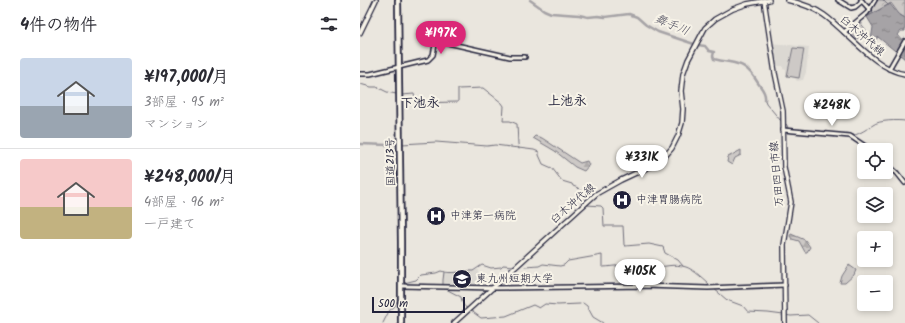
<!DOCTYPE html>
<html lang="ja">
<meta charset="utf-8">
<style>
body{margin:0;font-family:Kalam,"Klee One",sans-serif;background:#f7f7f7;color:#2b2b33;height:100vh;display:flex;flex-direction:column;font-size:15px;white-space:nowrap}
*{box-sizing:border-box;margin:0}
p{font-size:13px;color:#7c7c81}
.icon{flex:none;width:22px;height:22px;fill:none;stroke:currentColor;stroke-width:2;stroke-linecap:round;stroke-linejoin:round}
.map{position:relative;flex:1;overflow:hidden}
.sheet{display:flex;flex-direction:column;background:#fff;width:360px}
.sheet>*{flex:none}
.buttons{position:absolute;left:497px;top:143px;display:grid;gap:8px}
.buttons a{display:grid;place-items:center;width:36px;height:36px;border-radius:4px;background:#fff;box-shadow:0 2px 6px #0003;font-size:20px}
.scale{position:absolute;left:12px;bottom:10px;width:93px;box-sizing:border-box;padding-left:4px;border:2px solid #22223b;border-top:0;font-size:11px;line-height:14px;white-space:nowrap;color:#22223b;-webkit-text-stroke:3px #f7f3e8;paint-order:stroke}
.price{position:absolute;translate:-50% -34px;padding:0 9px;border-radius:14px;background:#fff;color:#222;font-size:13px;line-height:26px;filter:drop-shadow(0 1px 2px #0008)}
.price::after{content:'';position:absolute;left:50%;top:24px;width:12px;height:9px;margin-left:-6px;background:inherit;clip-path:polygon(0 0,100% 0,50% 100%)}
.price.active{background:#db2777;color:#fff}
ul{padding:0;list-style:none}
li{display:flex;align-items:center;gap:12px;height:100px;padding:0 20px}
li+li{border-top:1px solid #e1e1e2}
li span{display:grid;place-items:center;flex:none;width:112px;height:80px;border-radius:4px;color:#555}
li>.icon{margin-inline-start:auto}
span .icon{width:48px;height:48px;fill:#fffc;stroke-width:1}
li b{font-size:17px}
h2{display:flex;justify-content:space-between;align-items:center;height:48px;padding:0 20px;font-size:17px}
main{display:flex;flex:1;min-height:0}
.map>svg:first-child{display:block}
.built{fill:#dbd8d2}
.grass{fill:#cdc9c6;stroke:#787680}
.forest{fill:url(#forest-firs);stroke:#787680}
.park{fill:url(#park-crowns);stroke:#787680}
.water{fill:url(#water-ripples);stroke:#716f7b}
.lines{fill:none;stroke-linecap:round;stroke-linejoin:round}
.stream{stroke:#716f7b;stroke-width:1}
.river{stroke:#a6a3a6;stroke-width:2.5}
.tertiary-casing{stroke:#22223b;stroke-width:6}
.secondary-casing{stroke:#22223b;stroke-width:6}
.trunk-casing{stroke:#22223b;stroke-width:8}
.tertiary{stroke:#f7f3e8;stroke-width:3}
.secondary{stroke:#f7f3e8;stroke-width:3.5}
.trunk{stroke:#f7f3e8;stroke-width:4.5}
.labels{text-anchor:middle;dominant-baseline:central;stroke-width:4;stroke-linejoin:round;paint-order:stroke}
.street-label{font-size:11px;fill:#22223b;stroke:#f7f3e8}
.poi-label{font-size:11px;fill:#22223b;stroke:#f7f3e8;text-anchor:start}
.water-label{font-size:12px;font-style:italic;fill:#504f60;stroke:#f7f3e8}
.quarter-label{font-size:13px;font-weight:bold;fill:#22223b;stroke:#f7f3e8}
</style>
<main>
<section class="sheet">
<h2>4件の物件<svg class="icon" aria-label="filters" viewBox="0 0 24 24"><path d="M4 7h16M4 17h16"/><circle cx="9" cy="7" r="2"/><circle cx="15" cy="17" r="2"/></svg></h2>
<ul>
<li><span style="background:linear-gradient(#c9d6e8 60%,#9aa5b1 0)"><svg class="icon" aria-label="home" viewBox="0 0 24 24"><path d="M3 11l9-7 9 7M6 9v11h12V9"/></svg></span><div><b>¥197,000/月</b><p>3部屋 · 95 m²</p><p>マンション</p></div></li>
<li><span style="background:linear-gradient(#f6c9c9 60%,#c2b280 0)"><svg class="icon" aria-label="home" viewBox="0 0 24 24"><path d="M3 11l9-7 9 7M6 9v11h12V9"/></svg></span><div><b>¥248,000/月</b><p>4部屋 · 96 m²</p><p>一戸建て</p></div></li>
</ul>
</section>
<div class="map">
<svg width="545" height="323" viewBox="0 0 545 323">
<defs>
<pattern id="forest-firs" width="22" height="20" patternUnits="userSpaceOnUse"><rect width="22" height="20" fill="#cdc9c6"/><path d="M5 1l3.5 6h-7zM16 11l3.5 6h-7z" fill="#b0acab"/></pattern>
<pattern id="park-crowns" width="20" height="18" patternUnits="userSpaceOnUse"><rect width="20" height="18" fill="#cdc9c6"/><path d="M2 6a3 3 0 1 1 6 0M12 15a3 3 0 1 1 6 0" fill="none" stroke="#b0acab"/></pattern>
<pattern id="water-ripples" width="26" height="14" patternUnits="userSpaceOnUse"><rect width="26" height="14" fill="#a6a3a6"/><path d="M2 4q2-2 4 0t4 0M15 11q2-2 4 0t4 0" fill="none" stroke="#878488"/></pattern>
</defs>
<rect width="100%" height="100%" fill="#eae6de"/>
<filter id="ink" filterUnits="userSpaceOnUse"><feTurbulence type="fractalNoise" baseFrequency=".025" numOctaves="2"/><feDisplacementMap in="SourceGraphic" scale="8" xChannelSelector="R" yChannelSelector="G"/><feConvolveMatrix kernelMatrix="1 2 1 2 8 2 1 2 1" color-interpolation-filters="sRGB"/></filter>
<g filter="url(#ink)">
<!-- built -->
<g class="built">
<polygon points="411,43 449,47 446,72 443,80 437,81 435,78 426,76 426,70 423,69 423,66 415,66"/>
<polygon points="118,270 120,286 84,285 83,273"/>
</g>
<!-- grass -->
<polygon class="grass" points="433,48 444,49 439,78 427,76"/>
<!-- forest -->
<g class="forest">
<polygon points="175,136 182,138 220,163 227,161 229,165 224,171 215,167 195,151 173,138"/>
<polygon points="381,150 381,155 375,158 372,165 367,162 368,157"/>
<polygon points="431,234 445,240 450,247 447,252 445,252 439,241 432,239 430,236"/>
<polygon points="489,265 496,270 494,275 485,283 480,283 482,276"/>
</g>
<!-- park -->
<g class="park">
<polygon points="516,0 545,0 545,18 539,14 531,3 506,17"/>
<polygon points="499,21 506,30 496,40 489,33 488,31"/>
</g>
<!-- water -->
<polygon class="water" points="530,4 538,14 545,18 545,31 541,31 538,35 543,41 545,41 545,59 518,37 515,41 516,47 511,40 513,27 507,17"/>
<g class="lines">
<!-- stream -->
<g class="stream">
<polyline points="523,0 528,5"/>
<polyline points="0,84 11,87 17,87 27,92 36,94"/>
<polyline points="42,95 54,94 56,103 96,102 98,102 98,89 123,88 142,103 144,106 143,121 150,121 157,124 158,144 159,149"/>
<polyline points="405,100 406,103 421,121"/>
<polyline points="424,123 427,125 428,129 477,133"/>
<path d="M484 134C487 134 490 135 494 135 498 135 510 127 513 125 519 120 538 120 545 121"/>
<polyline points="42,144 76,142 127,146 135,145 174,150 179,152 179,155 183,164 192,168 202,181 212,184 213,186 218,188 222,192 222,203"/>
<polyline points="28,145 38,144"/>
<polyline points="227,205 241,206 243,208 244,226 263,226 264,245 265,246 289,244 303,247 305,253 318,260 323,266"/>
<path d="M165 267 179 266 183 264 200 266 204 265 208 261 242 255V267H243C249 267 257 265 262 266 272 268 283 268 292 268 304 267 314 263 326 267 333 269 346 281 351 286"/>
<path d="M44 283 56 280 61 275 76 273 81 271C91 275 103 270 113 271L122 265 131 268 141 267 143 265 154 266"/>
<polyline points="83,285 83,280 84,272"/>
<path d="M84 288 101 297C102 301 103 307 107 308"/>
<polyline points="353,288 367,300 383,306 388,312 408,313 431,316 448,315 458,323"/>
<polyline points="223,303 227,306 233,317 243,323"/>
<polyline points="110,310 121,318 146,316 173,305 179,308 185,304 198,305 220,304"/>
<polyline points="23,323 29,311 35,306 39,295"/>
</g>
<!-- river -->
<g class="river">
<polyline points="170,0 184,10 191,13 219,15 228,17 238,16 245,17 269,14 277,17 286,25 298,32 334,44"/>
<path d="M338 45 345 46 349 51 354 52 353 56 354 59C378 65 384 60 398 83 402 89 406 93 405 100"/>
<polyline points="0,144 28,145"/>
</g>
<defs>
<g id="tertiary">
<polyline points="478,0 491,8 495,7 502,1"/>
<polyline points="501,0 510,10"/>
<polyline points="484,32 507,13 515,0"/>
<polyline points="529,69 545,41"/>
<polyline points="0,74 10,74 68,60 73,55 75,45 77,43 83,42 150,57 165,57"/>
<polyline points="423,130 490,136 511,150"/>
<polyline points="526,163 537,173 545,183"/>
<polyline points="41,286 135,288 285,286 348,288 425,285"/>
</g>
<g id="secondary">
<polyline points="404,0 415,73 423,111 424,167 431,202 424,245 425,323"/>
<path d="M427 0C440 3 453 7 464 15 488 32 516 70 545 74"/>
<polyline points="0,33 16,0"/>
<polyline points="94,323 236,194 261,180 293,165 306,155 312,148 318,136 322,123 323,109 321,91 323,74 328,60 345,28 355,19 373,9 387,4 409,0"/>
</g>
<polyline id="trunk" points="38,0 41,242 41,323"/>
</defs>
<!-- tertiary casing -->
<use href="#tertiary" class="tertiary-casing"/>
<!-- secondary casing -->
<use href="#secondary" class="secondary-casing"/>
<!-- trunk casing -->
<use href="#trunk" class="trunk-casing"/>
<!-- tertiary -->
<use href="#tertiary" class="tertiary"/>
<!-- secondary -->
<use href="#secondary" class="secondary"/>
<!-- trunk -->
<use href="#trunk" class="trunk"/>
</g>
</g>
<!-- icons -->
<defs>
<symbol id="hospital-disc" viewBox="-11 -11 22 22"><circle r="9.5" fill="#22223b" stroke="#f7f3e8"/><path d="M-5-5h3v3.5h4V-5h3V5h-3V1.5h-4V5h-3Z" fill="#fff"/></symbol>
<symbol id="university-disc" viewBox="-11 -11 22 22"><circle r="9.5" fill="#22223b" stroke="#f7f3e8"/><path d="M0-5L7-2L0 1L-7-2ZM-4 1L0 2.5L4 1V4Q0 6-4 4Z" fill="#fff"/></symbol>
</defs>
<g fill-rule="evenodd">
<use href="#hospital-disc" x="251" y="189" width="22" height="22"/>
<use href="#hospital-disc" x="65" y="205" width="22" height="22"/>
<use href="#university-disc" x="91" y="268" width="22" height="22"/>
</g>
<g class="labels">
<!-- street labels -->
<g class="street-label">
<text transform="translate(502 36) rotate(41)">臼木沖代線</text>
<text transform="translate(31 162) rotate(-91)">国道213号</text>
<text transform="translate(417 174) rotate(-95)">万田四日市線</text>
<text transform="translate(213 204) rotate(-41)">臼木沖代線</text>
</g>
<!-- poi labels -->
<g class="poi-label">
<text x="276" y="200">中津胃腸病院</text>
<text x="90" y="216">中津第一病院</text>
<text x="116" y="279">東九州短期大学</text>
</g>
<!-- water labels -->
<g class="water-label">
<text transform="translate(312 25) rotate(23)">舞手川</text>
</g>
<!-- quarter labels -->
<g class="quarter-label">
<text x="207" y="101">上池永</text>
<text x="60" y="103">下池永</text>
</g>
</g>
</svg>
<div class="buttons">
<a><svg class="icon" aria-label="locate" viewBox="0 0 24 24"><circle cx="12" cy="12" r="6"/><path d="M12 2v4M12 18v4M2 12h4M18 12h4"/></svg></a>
<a><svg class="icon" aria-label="layers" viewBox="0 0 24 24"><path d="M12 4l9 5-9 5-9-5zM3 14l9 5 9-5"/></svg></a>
<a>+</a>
<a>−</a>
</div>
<div class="scale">500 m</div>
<b class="price active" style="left:81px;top:55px">¥197K</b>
<b class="price" style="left:472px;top:127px">¥248K</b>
<b class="price" style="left:282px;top:179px">¥331K</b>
<b class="price" style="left:280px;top:293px">¥105K</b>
</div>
</main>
